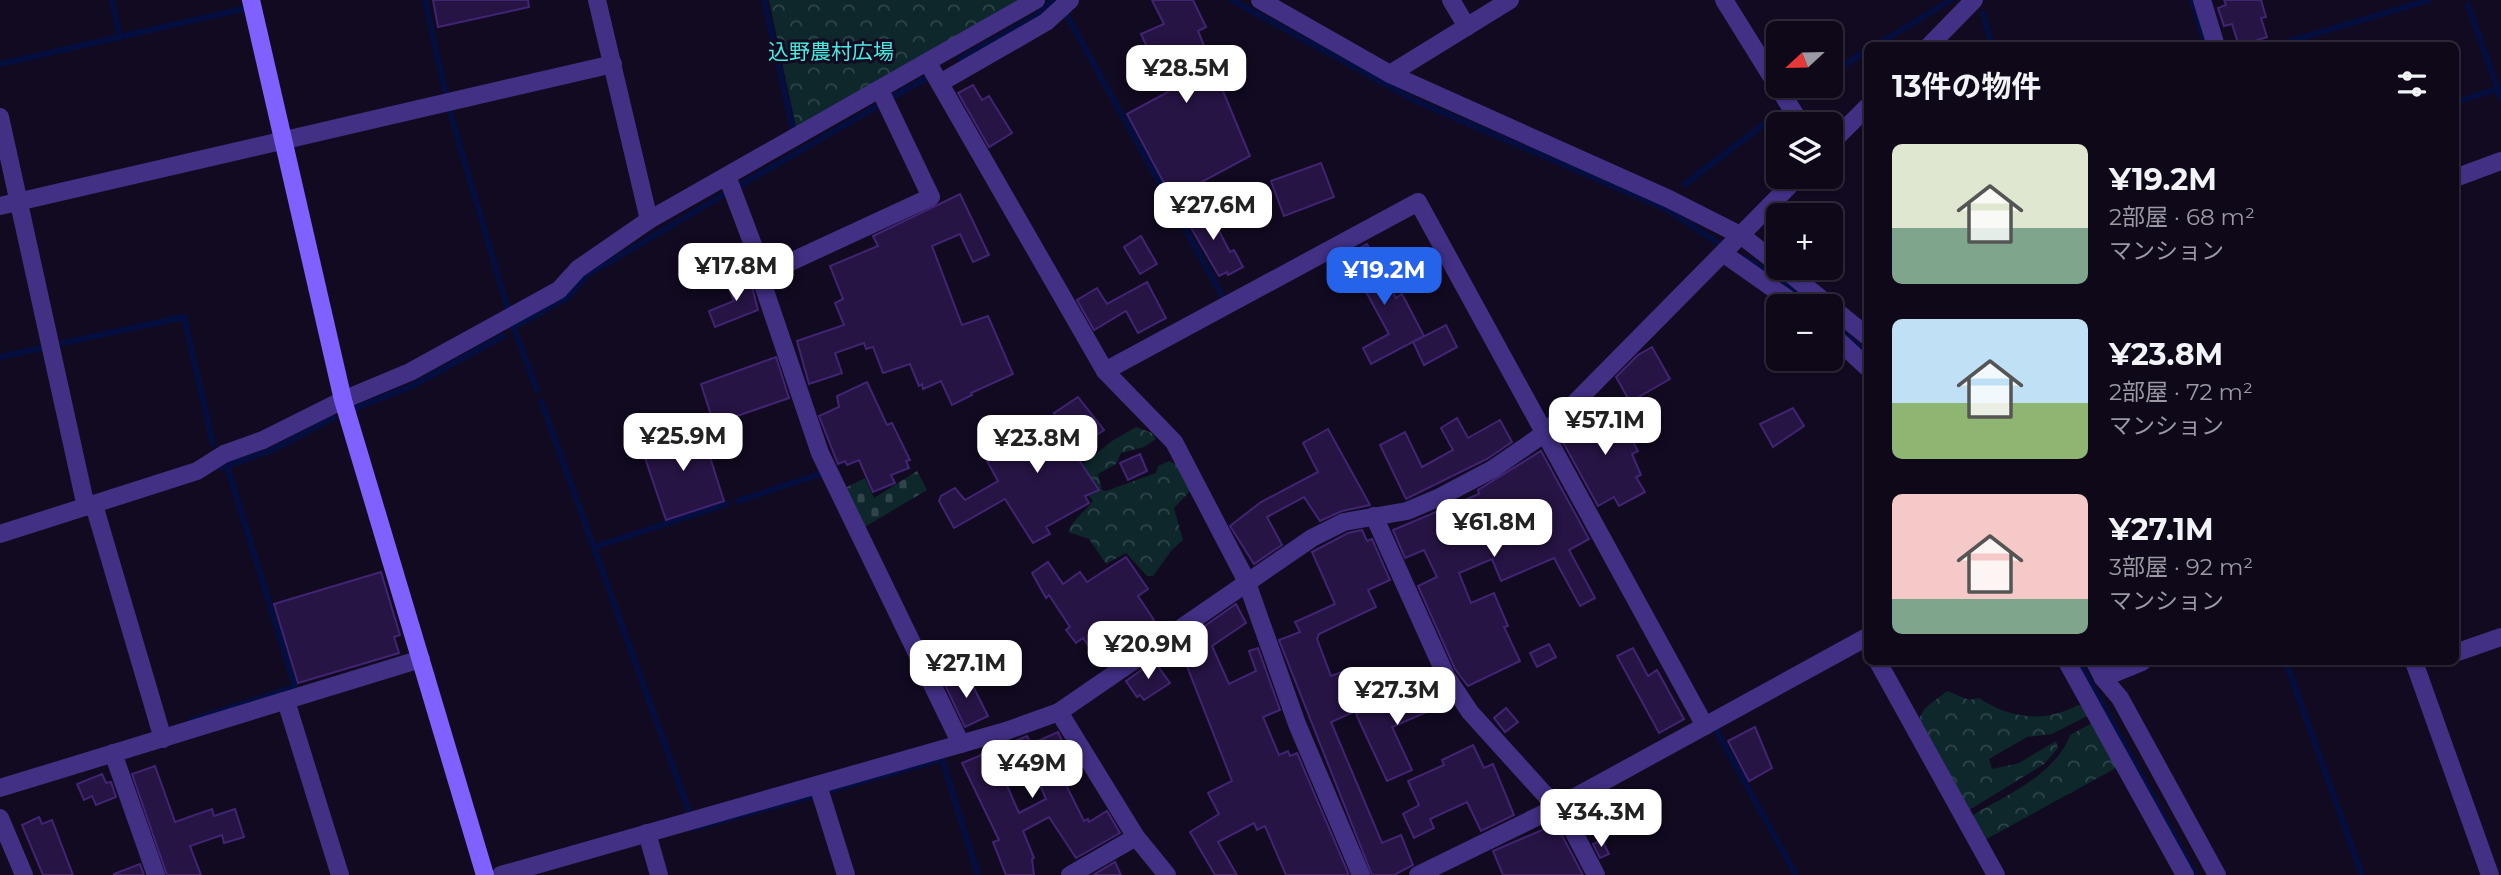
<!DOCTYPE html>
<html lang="ja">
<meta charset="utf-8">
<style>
body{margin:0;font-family:Montserrat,"Noto Sans JP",sans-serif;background:#171122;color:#f1f3f6;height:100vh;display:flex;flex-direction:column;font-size:26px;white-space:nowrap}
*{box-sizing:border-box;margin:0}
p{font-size:23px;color:#9b9aa2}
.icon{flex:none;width:38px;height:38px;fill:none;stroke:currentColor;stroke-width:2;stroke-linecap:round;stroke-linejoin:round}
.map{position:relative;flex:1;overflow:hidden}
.panel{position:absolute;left:1864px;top:42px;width:595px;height:623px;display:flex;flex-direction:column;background:#0e0819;border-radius:10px;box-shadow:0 2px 5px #0004,0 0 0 2px #2e2938}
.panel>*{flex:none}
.needle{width:46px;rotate:248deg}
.fabs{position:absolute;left:1766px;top:21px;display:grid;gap:14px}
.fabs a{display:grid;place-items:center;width:77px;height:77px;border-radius:10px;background:#0e0819;box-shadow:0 2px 5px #0004,0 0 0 2px #2e2938;font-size:35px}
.price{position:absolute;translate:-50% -60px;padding:0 16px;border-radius:14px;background:#fff;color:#222;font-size:23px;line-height:46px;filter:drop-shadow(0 2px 4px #0008)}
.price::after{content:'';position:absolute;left:50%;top:42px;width:21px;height:16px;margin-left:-10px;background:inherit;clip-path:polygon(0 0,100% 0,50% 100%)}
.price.current{background:#2563eb;color:#fff}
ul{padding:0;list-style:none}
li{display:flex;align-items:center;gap:21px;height:175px;padding:0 28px}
li span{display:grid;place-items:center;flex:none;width:196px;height:140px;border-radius:10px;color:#555}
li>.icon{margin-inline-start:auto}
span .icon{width:84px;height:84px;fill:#fffc;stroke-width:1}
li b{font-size:30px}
h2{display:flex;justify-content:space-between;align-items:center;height:84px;padding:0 28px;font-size:30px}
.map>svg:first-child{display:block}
.forest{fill:url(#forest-crowns)}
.cemetery{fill:url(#cemetery-stones)}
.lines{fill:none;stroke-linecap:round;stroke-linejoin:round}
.stream{stroke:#040f40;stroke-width:6}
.building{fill:#261444;stroke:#412472;stroke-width:2;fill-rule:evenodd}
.street{stroke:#423085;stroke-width:18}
.secondary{stroke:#8061ff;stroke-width:18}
.labels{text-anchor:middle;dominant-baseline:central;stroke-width:6;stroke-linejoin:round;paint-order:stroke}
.park-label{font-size:21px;fill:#4aebdf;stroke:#120a21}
</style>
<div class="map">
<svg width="2501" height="875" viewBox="0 0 2501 875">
<defs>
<pattern id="forest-crowns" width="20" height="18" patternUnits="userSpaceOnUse" patternTransform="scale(1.75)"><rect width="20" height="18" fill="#0d272b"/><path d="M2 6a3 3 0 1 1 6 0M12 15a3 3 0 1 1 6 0" fill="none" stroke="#30454b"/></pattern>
<pattern id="cemetery-stones" width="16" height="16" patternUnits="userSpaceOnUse" patternTransform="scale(1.75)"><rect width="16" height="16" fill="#0d272b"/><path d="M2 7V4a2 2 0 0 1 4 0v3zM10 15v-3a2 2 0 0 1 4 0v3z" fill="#30454b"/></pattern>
</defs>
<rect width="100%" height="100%" fill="#120a21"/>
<!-- forest -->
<g class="forest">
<polygon points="769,0 1021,0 796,127"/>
<path d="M1136 427 1152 433 1156 439 1144 447 1121 453 1116 464 1098 474 1102 490 1106 491 1156 473 1158 466 1169 461 1177 465 1190 491 1174 508 1183 540 1171 551 1153 576H1147L1126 553 1106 564 1089 539 1068 532C1073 519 1085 512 1093 501L1071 474 1112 441Z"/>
<path d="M1947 691 1969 700 1979 698C2010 719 2045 723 2078 705L2082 706 2087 716 2052 734 2027 737 1989 759 1992 769 2019 763 2056 741 2058 748 2044 764 1966 812 1917 722 1925 708Z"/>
<path d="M2092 723 2116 768 1983 841 1970 817C2005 795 2055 776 2070 735Z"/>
</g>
<!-- cemetery -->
<polygon class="cemetery" points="917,471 927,490 863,528 843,489 865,478 874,498"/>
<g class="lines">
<!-- stream -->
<g class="stream">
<polyline points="112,0 120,37"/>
<polyline points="425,0 445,91"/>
<polyline points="764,0 793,129"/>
<polyline points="1232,0 1414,100 1666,209 1720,244"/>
<polyline points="2192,0 2206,46"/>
<polyline points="2468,5 2501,98"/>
<polyline points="1983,13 1992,46"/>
<polyline points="1066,14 1224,299"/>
<polyline points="1875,46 1951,0"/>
<polyline points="2274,46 2429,0"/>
<polyline points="960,59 1036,16 1053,0"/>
<polyline points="0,64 243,9"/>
<polyline points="1830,75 1867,50"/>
<polyline points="894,96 927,78"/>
<polyline points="1798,99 1816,86"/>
<polyline points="2455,102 2498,89"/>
<polyline points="450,112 508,310"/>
<polyline points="1685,184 1780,112"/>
<polyline points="739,186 876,107"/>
<polyline points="1745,258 1793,288 1814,306"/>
<polyline points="1830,320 1867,354"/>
<polyline points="512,328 567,298 587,275 725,194"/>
<polyline points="514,328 537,390"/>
<polyline points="63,343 184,317 213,444"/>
<polyline points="0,357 42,348"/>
<polyline points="541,401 690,814"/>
<polyline points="356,408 412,386 503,336"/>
<polyline points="221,468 272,450 333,418"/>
<polyline points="738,501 823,473 825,476"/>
<polyline points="594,547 727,504"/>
<polyline points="2079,662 2195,875"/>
<polyline points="2286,662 2362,875"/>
<polyline points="191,720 295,687 227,466"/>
<polyline points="1715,728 1796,875"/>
<polyline points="831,790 942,759 978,875"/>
<polyline points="695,828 816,795 817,798"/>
</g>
</g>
<!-- building -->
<g class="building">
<polygon points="433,0 528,0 529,7 438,27"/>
<polygon points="1152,0 1193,0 1206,27 1198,31 1250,156 1172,198 1127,114 1168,92 1141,34 1164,24"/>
<polygon points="2224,0 2261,0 2266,17 2261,18 2267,37 2239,46 2232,24 2224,26 2218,8 2226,5"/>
<polygon points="973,85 982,100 989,96 1012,133 989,147 958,93"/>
<polygon points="1321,163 1334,197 1284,216 1271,181"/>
<polygon points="960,194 989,255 973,262 960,234 932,246 962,325 988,316 1013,374 971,393 972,395 952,405 941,381 923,389 922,384 919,386 910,364 883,373 873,347 866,349 864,343 835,353 842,373 809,384 797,341 844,325 835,303 843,299 830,266 878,246 873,236"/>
<polygon points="1206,206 1230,252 1234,250 1243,267 1228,275 1227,272 1219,276 1183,214"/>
<polygon points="1141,236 1157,264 1140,274 1124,247"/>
<polygon points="1367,244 1396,298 1402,294 1424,336 1371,364 1363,348 1389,334 1346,255"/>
<polygon points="749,275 758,310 715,327 709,311 734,301 727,283"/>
<polygon points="1147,282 1166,318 1138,333 1126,311 1094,330 1077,300 1097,288 1107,304"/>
<polygon points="1446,325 1457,347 1424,365 1413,342"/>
<polygon points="1652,347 1670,379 1630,402 1616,377 1638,355"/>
<polygon points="776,357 789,398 714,424 701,384"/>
<polygon points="867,382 887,425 892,423 910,460 906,461 909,468 891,475 895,483 873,492 859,460 847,465 845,461 838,464 819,416 839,407 837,396"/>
<polygon points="1078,397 1104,430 1073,451 1099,490 1085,496 1089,503 1046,527 1050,534 1033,543 1005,499 954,528 939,501 941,496 955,488 965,500 998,481 987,461 1020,442 1018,437 1056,416 1054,413"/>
<polygon points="1613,404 1638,451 1632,454 1641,475 1636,477 1645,492 1619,506 1614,497 1598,506 1559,435"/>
<polygon points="1793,408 1804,426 1773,447 1760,424"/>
<polygon points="1457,418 1468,438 1500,420 1512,442 1487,459 1406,499 1380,445 1405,432 1422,467 1453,450 1441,428"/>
<polygon points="700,426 724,501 666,520 641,446"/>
<polygon points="1328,429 1370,505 1342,511 1320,521 1304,497 1267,517 1282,545 1254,564 1230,526 1261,502 1318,472 1303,443"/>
<polygon points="1541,451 1589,539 1569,550 1595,598 1580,606 1554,558 1501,581 1492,559 1459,573 1471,603 1494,593 1508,626 1504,627 1520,661 1468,686 1455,669 1418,586 1437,577 1424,550 1405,558 1393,530 1479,494 1478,490"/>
<polygon points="1140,454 1147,471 1128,480 1120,463"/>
<polygon points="1362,530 1367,541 1372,539 1390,580 1368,590 1376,607 1319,634 1317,639 1331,676 1350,669 1365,707 1331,722 1382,843 1401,835 1413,865 1394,875 1372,875 1279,640 1300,632 1295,622 1335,604 1312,552 1348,533"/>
<polygon points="1126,557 1148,589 1138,596 1154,620 1099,661 1083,638 1076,643 1066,630 1070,627 1049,595 1046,598 1032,573 1048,562 1063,584 1080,572 1087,582"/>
<polygon points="381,572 400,635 394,637 399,653 298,683 274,604"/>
<polygon points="1236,604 1246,623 1212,646 1229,684 1256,671 1249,651 1258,648 1280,710 1263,717 1279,755 1288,751 1290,756 1297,753 1349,875 1286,875 1265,826 1257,830 1254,823 1218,842 1237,875 1215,875 1190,832 1219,814 1208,793 1232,781 1183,656 1205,646 1196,632"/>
<polygon points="1549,644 1556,657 1537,667 1530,653"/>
<polygon points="1633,648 1648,676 1657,670 1684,719 1659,733 1617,656"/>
<polygon points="1154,661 1170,683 1144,700 1140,695 1137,697 1126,681"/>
<polygon points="966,672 988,716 965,727 944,683"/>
<polygon points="1437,683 1450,702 1392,727 1412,770 1387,781 1356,714 1388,701 1390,705"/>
<polygon points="1506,708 1518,722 1505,732 1494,718"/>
<polygon points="1755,727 1772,768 1749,781 1728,741"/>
<path d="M1058 732 1070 759 1065 761 1074 782 1066 785 1084 821 1088 819 1089 822 1107 811 1120 833 1076 858 1049 817 1023 831 1034 858 1032 859 1034 875H1006L993 842 999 840 962 763 1027 736 1031 744ZM1027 755 1046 799 1019 813 999 767Z"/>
<polygon points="1473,745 1484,768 1493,764 1514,815 1481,831 1467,802 1430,819 1434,828 1414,838 1403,814 1419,805 1408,781 1444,765 1442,760"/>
<polygon points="155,766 175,822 212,809 214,816 235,809 244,837 224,843 222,835 190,846 201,875 167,875 132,774"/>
<polygon points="102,774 106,783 111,782 116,797 96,805 92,796 84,800 77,784"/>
<polygon points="39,817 42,824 52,820 73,875 43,875 22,825"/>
<polygon points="1556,824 1583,875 1503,875 1493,851"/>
<polygon points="1602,840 1609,854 1600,858 1593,844"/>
<polygon points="1115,862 1121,875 1093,875"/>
<polygon points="140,864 144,875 114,875 114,874"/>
</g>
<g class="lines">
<!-- street -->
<g class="street">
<polyline points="597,0 649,220"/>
<polyline points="1260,0 1390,74 1669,199 1742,236 1778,264"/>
<polyline points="1451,0 1467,27"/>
<polyline points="1724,0 1801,124"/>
<polyline points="2202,0 2216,46"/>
<polyline points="1929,46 1974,0"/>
<polyline points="928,63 1105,371 1174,442 1246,580 1297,724 1361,875"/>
<polyline points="1390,74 1510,0"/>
<polyline points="940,83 1046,22 1070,0"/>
<polyline points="880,90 931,197 760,276 820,453 961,744"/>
<polyline points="0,117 86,507"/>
<polyline points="1830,144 1867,107"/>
<polyline points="727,176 764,274"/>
<polyline points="2455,178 2501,161"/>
<polyline points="0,206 613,64"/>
<polyline points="1724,254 1798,306"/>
<polyline points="1783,268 1867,336"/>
<polyline points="1830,333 1867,367"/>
<polyline points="1105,371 1418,202 1705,726"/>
<polyline points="94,505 163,739"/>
<polyline points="1374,516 1446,676 1470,712 1567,819 1596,875"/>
<polyline points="0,534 197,471 224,454 263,440 343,400 410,372 559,290 578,269 649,220 1036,0"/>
<polyline points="2455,653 2501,637"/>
<polyline points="1878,662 1996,875"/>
<polyline points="2067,662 2185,875"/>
<polyline points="2095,662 2103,678 2120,698 2217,875"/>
<polyline points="2414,662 2490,875"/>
<polyline points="2103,678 2142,662"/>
<polyline points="286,701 340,875"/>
<polyline points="1059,712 1136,837 1167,875"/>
<polyline points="113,753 156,875"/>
<polyline points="818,785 846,875"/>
<polyline points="0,788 421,659"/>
<polyline points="0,818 24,875"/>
<polyline points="647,833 659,875"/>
<polyline points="501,875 1006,731 1059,712 1312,538 1344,522 1407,511 1440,497 1493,469 1545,433 1798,177"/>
<polyline points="1070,875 1136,837"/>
<polyline points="1418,875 1557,807 1867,637"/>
</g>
<!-- secondary -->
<polyline class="secondary" points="251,0 343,400 485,875"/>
</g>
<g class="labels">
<!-- park labels -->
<g class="park-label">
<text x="831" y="51">込野農村広場</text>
</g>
</g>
</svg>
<div class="fabs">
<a><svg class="needle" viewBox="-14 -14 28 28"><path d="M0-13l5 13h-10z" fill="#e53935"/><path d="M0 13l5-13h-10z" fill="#9b9aa2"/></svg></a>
<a><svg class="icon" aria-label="layers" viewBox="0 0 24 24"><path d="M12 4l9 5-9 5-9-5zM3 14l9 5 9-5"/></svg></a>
<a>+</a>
<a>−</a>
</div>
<b class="price" style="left:1186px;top:105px">¥28.5M</b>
<b class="price" style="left:1213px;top:242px">¥27.6M</b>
<b class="price" style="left:736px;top:303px">¥17.8M</b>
<b class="price current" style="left:1384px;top:307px">¥19.2M</b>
<b class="price" style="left:1605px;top:457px">¥57.1M</b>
<b class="price" style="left:683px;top:473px">¥25.9M</b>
<b class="price" style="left:1037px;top:475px">¥23.8M</b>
<b class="price" style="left:1494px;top:559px">¥61.8M</b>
<b class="price" style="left:1148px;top:681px">¥20.9M</b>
<b class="price" style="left:966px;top:700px">¥27.1M</b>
<b class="price" style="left:1397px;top:727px">¥27.3M</b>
<b class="price" style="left:1032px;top:800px">¥49M</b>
<b class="price" style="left:1601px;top:849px">¥34.3M</b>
<section class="panel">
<h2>13件の物件<svg class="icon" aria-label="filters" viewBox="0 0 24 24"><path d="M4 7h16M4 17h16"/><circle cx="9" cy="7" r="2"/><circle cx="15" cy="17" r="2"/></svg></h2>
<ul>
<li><span style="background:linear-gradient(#dfe7d0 60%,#7fa58c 0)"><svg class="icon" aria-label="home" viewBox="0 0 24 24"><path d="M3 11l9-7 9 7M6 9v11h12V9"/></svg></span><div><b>¥19.2M</b><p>2部屋 · 68 m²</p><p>マンション</p></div></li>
<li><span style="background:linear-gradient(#bfe0f5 60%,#8fb573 0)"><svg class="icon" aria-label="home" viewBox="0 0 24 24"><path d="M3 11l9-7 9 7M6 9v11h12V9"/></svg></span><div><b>¥23.8M</b><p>2部屋 · 72 m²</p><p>マンション</p></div></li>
<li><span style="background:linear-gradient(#f6c9c9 75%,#7fa58c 0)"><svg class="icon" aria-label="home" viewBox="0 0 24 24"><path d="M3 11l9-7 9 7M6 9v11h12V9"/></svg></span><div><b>¥27.1M</b><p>3部屋 · 92 m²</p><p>マンション</p></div></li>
</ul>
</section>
</div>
